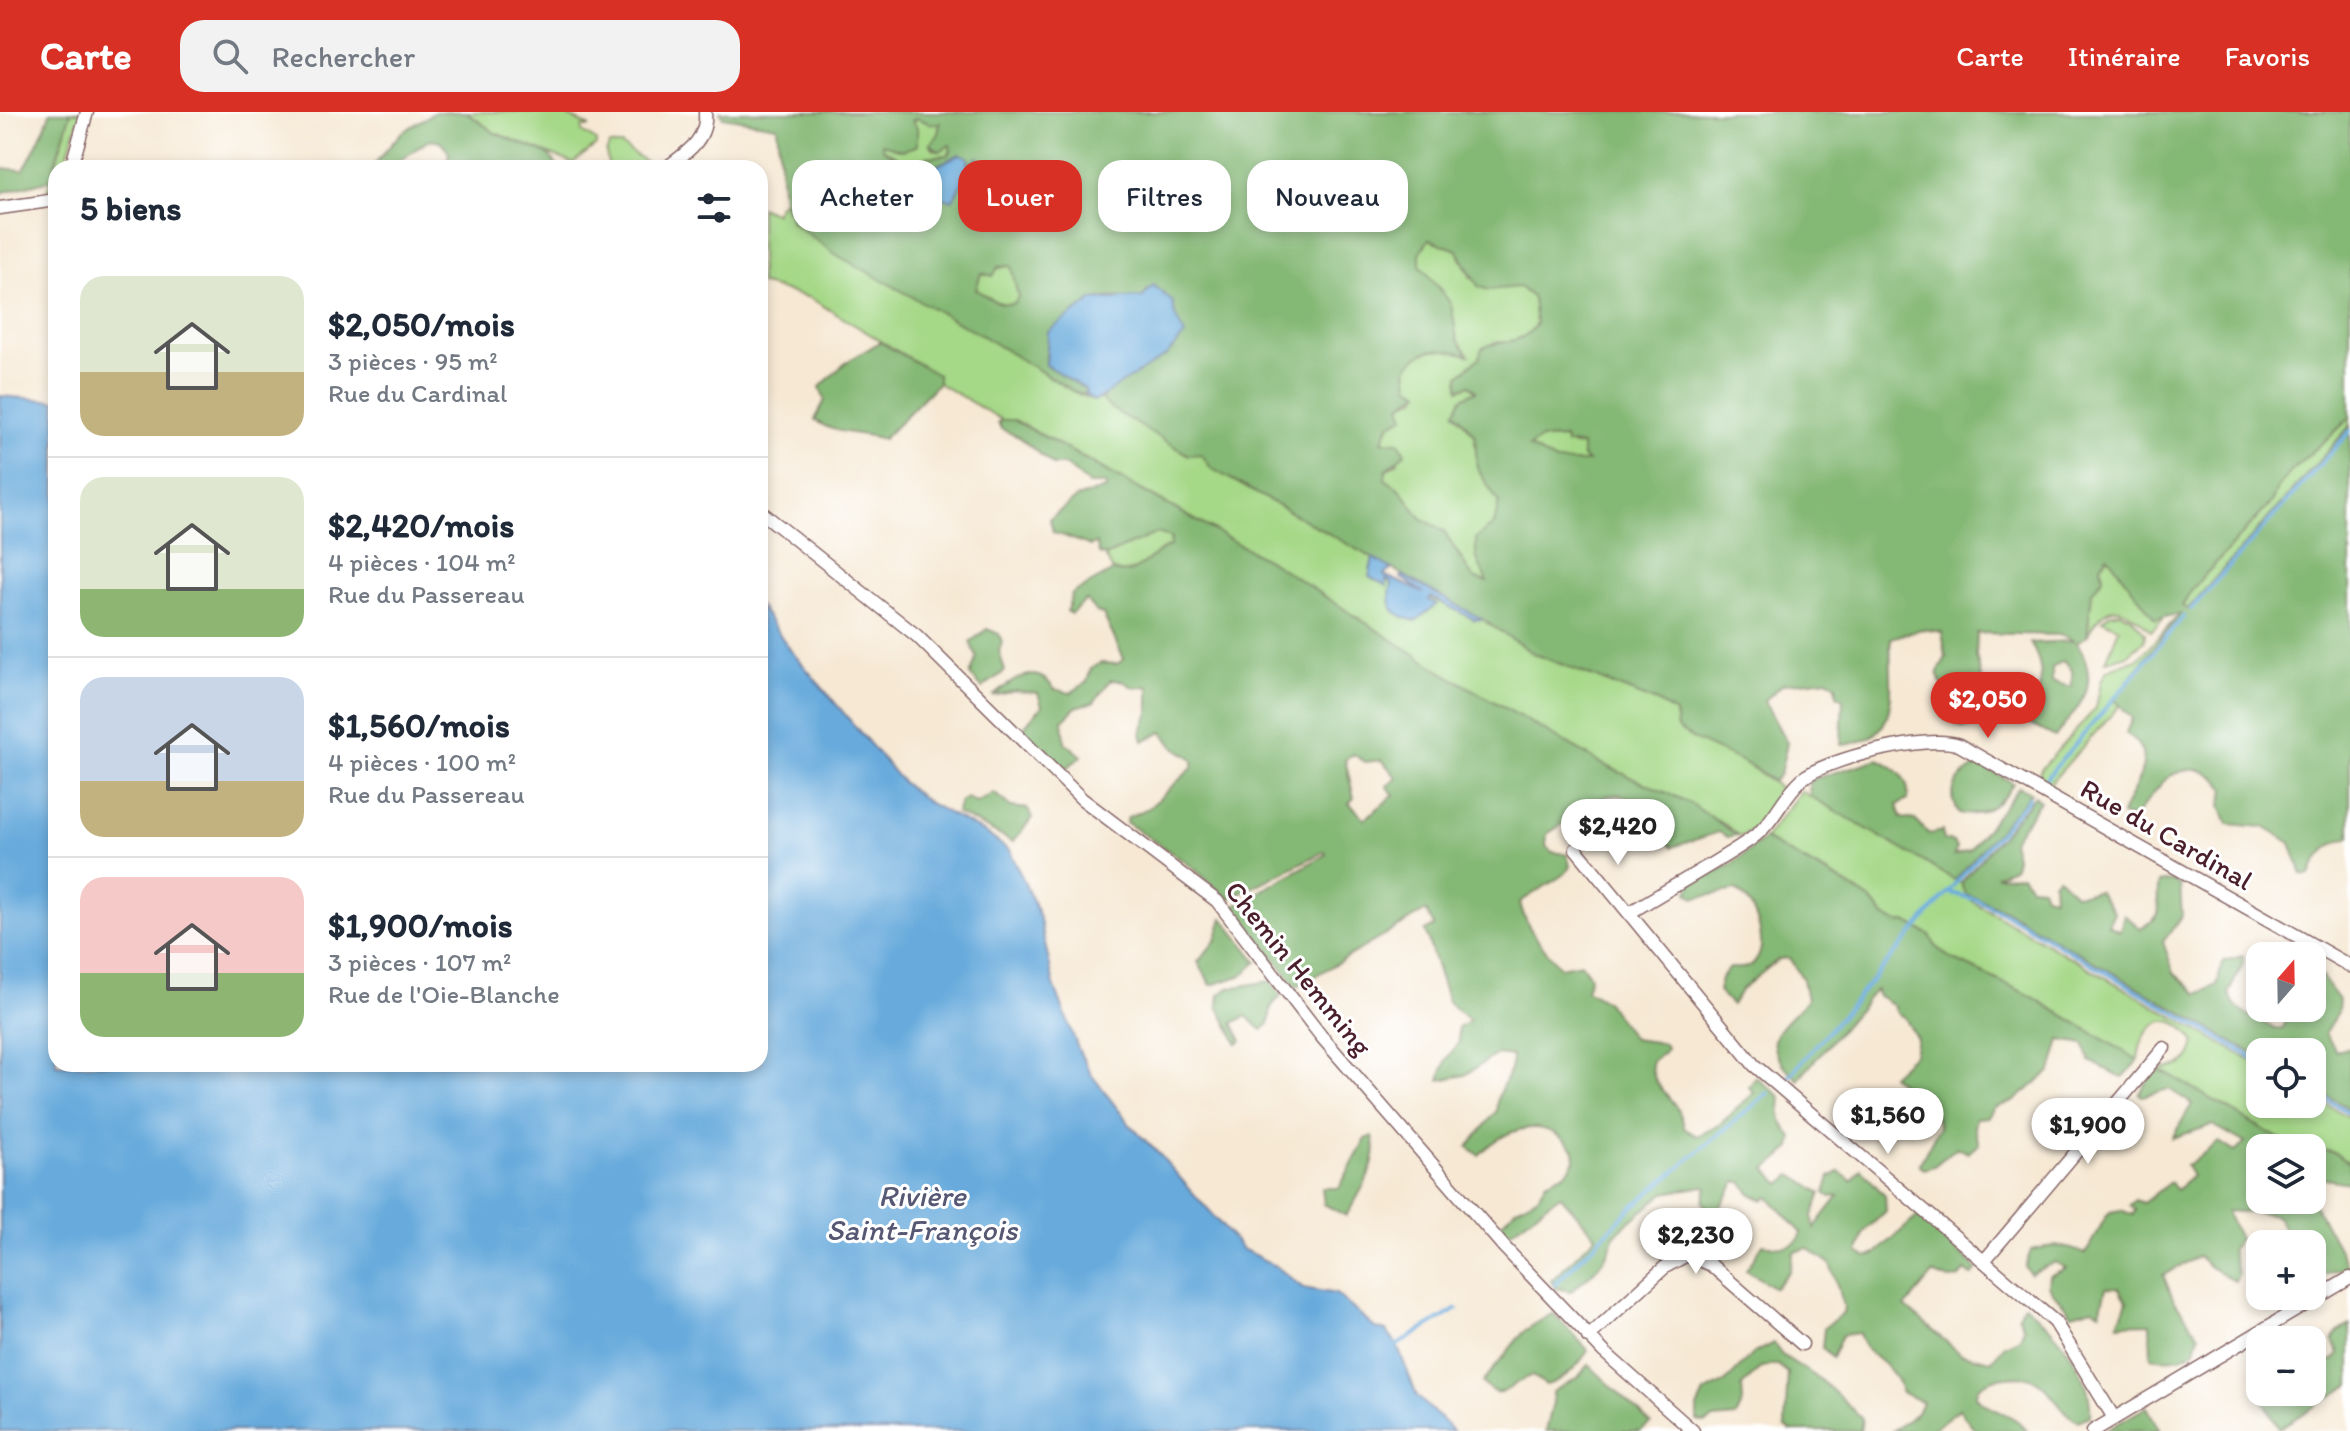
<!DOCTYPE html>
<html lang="fr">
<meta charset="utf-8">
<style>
body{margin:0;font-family:Itim,sans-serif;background:#f2f2f3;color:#1f2937;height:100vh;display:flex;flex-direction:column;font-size:30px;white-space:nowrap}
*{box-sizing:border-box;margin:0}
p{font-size:26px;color:#747a83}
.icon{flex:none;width:44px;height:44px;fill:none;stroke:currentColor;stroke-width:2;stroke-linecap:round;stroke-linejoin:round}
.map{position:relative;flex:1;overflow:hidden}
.details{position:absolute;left:48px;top:48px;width:720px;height:912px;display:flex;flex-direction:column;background:#fff;border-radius:24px;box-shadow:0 4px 12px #0003}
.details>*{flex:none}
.guide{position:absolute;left:792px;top:48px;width:760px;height:72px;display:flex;gap:16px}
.needle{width:52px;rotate:20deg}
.fabs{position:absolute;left:2246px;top:830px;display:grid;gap:16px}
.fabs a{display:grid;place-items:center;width:80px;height:80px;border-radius:16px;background:#fff;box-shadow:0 4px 12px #0003;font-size:40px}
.price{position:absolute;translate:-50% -68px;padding:0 18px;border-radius:28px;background:#fff;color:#222;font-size:26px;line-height:52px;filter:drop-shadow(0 2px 4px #0008)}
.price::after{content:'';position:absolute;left:50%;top:48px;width:24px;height:18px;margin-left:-12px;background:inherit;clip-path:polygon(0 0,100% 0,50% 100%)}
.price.current{background:#d93025;color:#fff}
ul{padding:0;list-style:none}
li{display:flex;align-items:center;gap:24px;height:200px;padding:0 32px}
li+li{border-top:2px solid #e0e1e3}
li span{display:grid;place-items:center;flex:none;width:224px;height:160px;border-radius:24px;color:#555}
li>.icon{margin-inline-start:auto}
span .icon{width:96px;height:96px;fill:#fffc;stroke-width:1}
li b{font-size:34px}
h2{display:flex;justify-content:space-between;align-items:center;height:96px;padding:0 32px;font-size:34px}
.chip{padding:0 28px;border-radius:24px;background:#fff;box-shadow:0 4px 12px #0003;font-size:28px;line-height:72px}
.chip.current{background:#d93025;color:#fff}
header{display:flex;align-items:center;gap:48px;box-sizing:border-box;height:112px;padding:0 40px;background:#d93025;color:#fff}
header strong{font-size:38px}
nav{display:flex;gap:44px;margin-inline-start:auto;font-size:28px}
.search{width:560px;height:72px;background:#f2f2f3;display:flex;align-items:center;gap:20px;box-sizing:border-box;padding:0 28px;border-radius:24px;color:#747a83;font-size:30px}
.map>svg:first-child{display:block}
.green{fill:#a5d887;stroke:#787c59;stroke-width:2}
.forest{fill:#84b874;stroke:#676c50;stroke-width:2;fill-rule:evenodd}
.water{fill:#68aadc;stroke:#596484;stroke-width:2}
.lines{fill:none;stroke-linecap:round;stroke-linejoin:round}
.stream{stroke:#68aadc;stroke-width:4}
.minor-casing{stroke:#866566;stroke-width:15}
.minor{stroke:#fff;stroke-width:12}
.labels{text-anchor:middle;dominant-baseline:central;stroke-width:6;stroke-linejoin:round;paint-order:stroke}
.street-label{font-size:28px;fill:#4a1f2b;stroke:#fff}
.water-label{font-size:30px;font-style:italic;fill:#565772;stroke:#fff}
</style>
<header>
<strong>Carte</strong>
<div class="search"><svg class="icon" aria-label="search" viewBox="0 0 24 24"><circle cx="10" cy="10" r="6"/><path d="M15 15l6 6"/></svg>Rechercher</div>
<nav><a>Carte</a><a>Itinéraire</a><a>Favoris</a></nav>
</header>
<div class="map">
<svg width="2350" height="1319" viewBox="0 0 2350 1319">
<rect width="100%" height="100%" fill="#fff"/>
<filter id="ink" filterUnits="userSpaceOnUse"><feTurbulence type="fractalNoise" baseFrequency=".0125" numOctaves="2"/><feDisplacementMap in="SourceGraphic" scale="16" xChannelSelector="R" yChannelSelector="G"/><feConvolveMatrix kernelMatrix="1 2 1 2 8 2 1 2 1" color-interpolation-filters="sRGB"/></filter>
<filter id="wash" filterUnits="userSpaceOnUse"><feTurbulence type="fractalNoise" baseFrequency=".006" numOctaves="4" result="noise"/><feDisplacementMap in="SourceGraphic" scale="32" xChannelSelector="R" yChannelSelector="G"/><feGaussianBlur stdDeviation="1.8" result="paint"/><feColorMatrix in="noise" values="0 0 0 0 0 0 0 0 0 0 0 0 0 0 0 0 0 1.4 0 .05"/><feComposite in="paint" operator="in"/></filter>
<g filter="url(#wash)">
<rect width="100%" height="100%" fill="#f6e8d3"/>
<!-- green -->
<g class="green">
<polygon points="71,0 81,0 63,56 56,56 56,72 47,80"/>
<polygon points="466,0 560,0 590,15 582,15 582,20 596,29 596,33 573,51 495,21"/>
<polygon points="916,6 940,11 938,23 930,32 935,38 950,33 951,39 947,43 927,45 900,66 889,55 897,44 882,37 882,32 903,38"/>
<polygon points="609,33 621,33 655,56 609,56 606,41"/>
<path d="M820 44 837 69 833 76 805 75 791 82C792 65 802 47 820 44Z"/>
<path d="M783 88 786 98 1072 279 1094 289 1101 287 1188 343 1201 341 1211 356 1373 446 1370 458 1393 471C1385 493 1394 505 1416 509L1436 492 1428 488 1430 485 1475 508 1482 507 1533 541 1657 590 1675 601 1677 616 1738 646 1783 678 1759 713 1740 725 1726 713 1608 655 1442 560 1273 451 1015 308H1002L938 271 937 263 810 186 760 172V95L774 101Z"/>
<path d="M1429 127 1457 138 1471 166 1506 175 1519 174 1533 186 1536 212C1525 229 1513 229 1493 231L1479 246 1470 273 1477 279 1464 306 1475 323 1477 356 1499 391 1494 413 1476 444 1488 470 1473 466 1444 419 1421 406 1400 377 1384 367 1386 358 1398 350 1381 330 1400 293 1416 286 1419 279 1409 273 1407 256C1423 232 1442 235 1468 242L1457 227 1442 179 1420 153V141Z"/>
<path d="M1011 153 1019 185 1014 192C1000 195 988 185 976 177L981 161Z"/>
<path d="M2350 305V314L2188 497 2182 495 2191 478 2272 390C2278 362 2330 328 2350 305Z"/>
<polygon points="1564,326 1573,334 1582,333 1589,350 1556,350 1528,335 1541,327"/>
<path d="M1157 421 1171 425 1170 434C1148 442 1137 467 1113 459L1105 444Z"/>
<path d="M2107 443 2155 507 2165 505 2151 519C2123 491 2106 486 2087 524L2092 480 2103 466 2101 454Z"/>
<polygon points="2120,500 2131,505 2145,521 2144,529 2127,543 2106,549 2119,516 2102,508 2109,502"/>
<polygon points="2181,501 2114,586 2119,594 2047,675 2036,668 2041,657 2096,596 2101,569 2107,558 2139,546"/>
<path d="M1801 679 1961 771 1972 789 2260 954V992H2312V984L2350 1006V1052L2336 1041 2285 1030 2170 963 2155 958C2177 956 2190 955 2195 931 2173 893 2141 908 2138 948L2031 884 1950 846 1936 835 1930 823 1906 810 1898 811 1884 804 1871 788 1840 768 1764 727Z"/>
</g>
<!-- forest -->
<g class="forest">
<path d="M50 0H71L50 68 0 81V56L23 58C28 52 49 8 50 0Z"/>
<polygon points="435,0 466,0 495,21 548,42 559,56 446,56 449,41 441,29 429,28 389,56 371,56 401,21"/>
<path d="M720 0H2350V305C2330 328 2277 362 2272 390L2191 478 2182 494 2188 497 2350 314V725C2330 730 2317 744 2310 763L2302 762 2291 731 2264 715 2228 712 2221 693 2225 677C2213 656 2191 653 2170 664 2161 669 2142 697 2133 707L2122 703C2133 672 2161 646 2126 621L2132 606 2114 587 2180 502 2155 507 2107 443 2101 454 2103 466 2092 480 2087 524 2077 530C2102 574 2082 590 2055 625L2026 610C2040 581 2049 560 2030 531L2074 529 2060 523 1977 521 1976 544 1981 565 1998 603 1996 611 1975 606 1971 615 1963 616 1954 611 1938 560 1946 545 1942 520 1922 517 1891 526C1887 572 1908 628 1841 633L1843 587 1837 583 1836 573 1828 567 1783 572 1764 589 1787 631 1780 662 1773 670C1745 644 1706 639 1677 616L1675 601 1657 590 1533 541 1482 507 1211 356 1201 342 1189 343 1110 296 1101 287 1113 274 1167 243 1175 204 1173 190 1148 177 1143 185C1130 188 1118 184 1105 186 1078 189 1061 224 1046 243V253L1085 277 1086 283 1073 279 979 222 835 142 792 110 783 88 777 14 723 5ZM916 6 931 12 940 11 938 23 930 32 940 39 950 33 951 39 947 43 927 45 900 66 889 55 900 48 883 37 882 32 903 38 917 34V15L912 9ZM960 42 969 47 968 54 975 47 981 48V54L961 72 931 80 924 71 874 101 894 80 923 60ZM820 44 837 70 833 76 805 75 791 82C793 64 802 47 820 44ZM1429 127 1457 138 1478 174 1488 178 1519 175 1533 186 1536 212C1520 236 1504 225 1482 236L1479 246 1459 263V277L1470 273 1476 279 1462 286 1455 300 1475 323 1477 356 1499 391 1494 413 1476 426V444L1487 470 1473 466 1444 419 1421 406 1400 377 1385 367 1386 358 1405 341 1399 330 1382 329 1389 313 1405 304 1401 293 1420 280 1409 273 1407 256C1424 232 1443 236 1469 243L1457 227 1451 192 1420 153V141ZM1011 154 1018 185 1014 191C999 195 988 185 976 177L981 161 993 164 998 155ZM1564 326 1566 332 1582 333V344L1588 350H1556L1529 335 1541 327ZM2063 549 2072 558V575L2052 570V556Z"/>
<path d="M880 230 938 263V271L883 327C859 319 836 324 815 308L825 288 820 275 845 251Z"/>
<path d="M1002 308H1014L1273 451 1442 560 1608 655 1690 691 1737 723 1727 725 1719 720 1672 735 1660 723V699L1657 695 1619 683 1607 684 1547 722 1546 734 1552 740 1567 742 1570 754 1566 761 1520 790C1525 817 1543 834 1560 855L1581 851 1590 864 1586 878 1607 890 1633 927 1663 931 1667 937 1652 949C1648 976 1681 986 1684 1016L1697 1024 1718 1014 1754 981 1749 975 1756 965 1781 985C1779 1002 1781 1013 1793 1026L1791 1036 1766 1057 1781 1072 1792 1063 1821 1081 1813 1104 1814 1116 1839 1084 1830 1085 1825 1081 1830 1065 1839 1060 1852 1069 1861 1057 1885 1084 1886 1099 1864 1120 1858 1140 1867 1145 1874 1143 1918 1104 1977 1157 1972 1164 1965 1159C1958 1171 1943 1167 1933 1162L1905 1195 1961 1242 1991 1249 2005 1233 2020 1226 2024 1216 2018 1203 2024 1192C2056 1218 2093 1260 2090 1304L2078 1309C2046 1291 2053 1259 2007 1265 1995 1266 1986 1268 1977 1276L1976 1284C1990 1301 2013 1299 2027 1319H1976L1959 1297 1930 1319H1892L1917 1301 1922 1290 1901 1280C1893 1246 1866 1250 1859 1221L1842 1223 1832 1246 1822 1236 1824 1216 1843 1201 1844 1194 1830 1152 1808 1136 1794 1140 1789 1159 1775 1176 1746 1158 1763 1132C1779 1135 1795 1139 1802 1121L1769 1085 1763 1088 1751 1082 1742 1070H1736L1717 1100H1710L1703 1090 1707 1075 1704 1074 1664 1081 1614 1123C1611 1146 1590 1164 1571 1179L1555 1176 1551 1169 1596 1124 1560 1083 1506 1123 1499 1113 1515 1097 1538 1084 1546 1070 1567 1060 1575 1048 1574 1038C1545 1003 1508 1014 1479 1043L1468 1035 1497 998C1494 978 1513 965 1512 944L1497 942 1465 963 1440 968 1446 948 1459 930 1458 916 1470 909 1448 890 1425 819 1434 814 1426 799 1296 875 1235 794 1326 742 1325 739 1229 787 1191 754 1126 710 1128 705 1149 696 1193 655V647L1173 634 1163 620 1143 629 1141 621 1149 601V574L1134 576 1123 569 1111 568 1094 590 1076 595 1063 608 1065 630 1082 644 1063 659 1023 616 1042 594 1038 581 1015 579 993 584C1011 569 1036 549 1054 577L1070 581 1087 570 1091 556 1101 551 1117 552 1124 547 1103 502 1096 500 1086 488 1071 502 1067 499 1072 482 1113 459C1137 467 1148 442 1170 434L1171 425 1157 421 1105 444 1099 442 1096 431 1091 434 1053 420 1050 407 1076 386 1106 377V372H1088L1066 353H1053L1019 325 1001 317 998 310ZM1353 642 1365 650 1382 648 1397 666 1387 674 1394 683 1365 707 1349 691 1354 686 1345 648Z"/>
<polygon points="987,517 999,522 1002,530 999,539 1005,559 982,576 970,563 977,545 970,530"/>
<path d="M1878 647C1896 656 1911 666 1908 688L1897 693 1901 706 1915 708 1929 722 1942 719 1943 728 1953 730 1957 736 1954 744 1970 738 2019 675 2031 681 1955 768 1810 684 1809 670 1814 667Z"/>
<path d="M1979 652 2013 671C2005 689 1979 708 1959 701 1945 677 1958 665 1979 652Z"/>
<polygon points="994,681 1011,695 1028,697 1032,706 1013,730 956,701 960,690 967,686 976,691"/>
<path d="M2035 684 2040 689 2012 729 2016 745 2014 755 1996 764 2022 763 2030 774 2042 775 2045 783 2054 785 2053 770 2058 765 2075 782 2098 779 2114 800 2108 813 2120 819 2124 802 2140 816C2172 800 2152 795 2159 771L2172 769 2180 773 2182 804 2163 830 2174 861 2198 882 2217 873 2223 849 2243 844V852L2229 880C2234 902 2258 906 2274 917L2283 916 2287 906 2297 896H2312V859L2318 860 2339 888 2338 900 2325 921 2336 939 2350 935V997L2312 975V940H2260V946L2003 797 1966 782 1961 771Z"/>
<path d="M1764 727 1839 768 1871 788 1884 804 1898 811 1906 810 1930 823 1936 835 1950 846 2031 884 2138 948 2123 966 2090 949 2084 932 2060 928 2051 959 2014 989 1994 996 1988 1005 1976 1006 1974 1015 1979 1032 1968 1041 1957 1035 1934 1054 1924 1057 1919 1053 1939 1015C1932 986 1909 982 1891 963L1914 942 1917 927 1905 906 1897 901 1894 893 1877 883 1876 877 1798 968C1757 928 1773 924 1807 888L1803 867 1789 846 1779 847 1742 877 1732 893 1718 879 1721 866 1729 856C1735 856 1744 857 1748 855 1775 843 1755 788 1736 778L1695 786 1688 780 1692 771 1731 753Z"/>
<polygon points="1223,806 1257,850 1243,863 1211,873 1198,850 1216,828"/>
<polygon points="1271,869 1281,883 1271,895 1269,912 1262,918 1246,904 1233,911 1242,929 1238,932 1218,894 1219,883 1229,876"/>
<path d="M2155 958 2170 963 2285 1030 2336 1041 2350 1052V1071L2325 1067 2312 1058V1036H2260V1088H2312L2348 1154 2312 1167V1132H2291L2278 1106 2271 1102 2226 1099 2239 1127 2231 1137 2238 1163 2235 1169 2210 1155 2199 1144 2163 1163 2173 1187 2199 1223 2195 1238C2183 1247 2166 1248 2151 1245L2150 1211 2118 1212 2127 1189 2119 1175 2106 1176 2100 1200 2093 1196 2072 1202 2048 1174 2049 1164 2066 1156 2055 1150 2030 1162 2025 1155 2031 1138C2053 1133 2064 1132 2084 1142 2097 1130 2098 1112 2110 1100L2121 1098 2133 1103 2135 1098 2130 1093 2135 1088 2143 1091 2170 1070 2176 1077 2192 1064 2186 1054 2219 1030 2235 1040 2245 1031 2213 1013 2172 1026 2192 992 2169 977 2142 984 2139 982Z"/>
<path d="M1373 1024C1381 1050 1360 1081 1346 1104L1324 1092 1322 1076H1339L1366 1027Z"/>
<path d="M1553 1201 1588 1238C1578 1255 1565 1268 1546 1273L1532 1264C1509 1268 1506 1294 1482 1271L1524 1219Z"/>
<polygon points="2350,1213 2350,1273 2279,1316 2264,1289 2269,1280 2312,1280 2312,1267 2320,1266 2326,1249 2334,1248 2339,1242 2333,1229 2337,1221"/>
<polygon points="1773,1231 1782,1243 1821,1268 1862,1306 1860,1319 1790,1319 1785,1314 1788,1261 1778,1253 1761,1255 1742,1274 1743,1290 1736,1305 1714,1307 1706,1311 1697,1309 1697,1296 1704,1281 1726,1270 1752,1242"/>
<polygon points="1589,1253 1644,1305 1651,1311 1640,1319 1546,1319 1553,1291 1552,1280 1578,1265"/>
<polygon points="2147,1295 2160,1319 2105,1319"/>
</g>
<!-- water -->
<g class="water">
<path d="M960 42 968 45V54L978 45 981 54 961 72 953 88 933 85 924 71 894 93 871 99C879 81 939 53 960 42Z"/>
<path d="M1153 173 1173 190 1175 204 1185 223 1167 243 1094 289 1086 283 1085 277 1046 253 1048 220C1062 207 1078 201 1092 188L1143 185Z"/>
<polygon points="0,284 56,289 56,952 760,952 760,495 792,540 903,671 929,691 987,722 1010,739 1039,803 1054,873 1079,939 1091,962 1131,1014 1160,1043 1242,1137 1276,1154 1303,1176 1336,1182 1375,1216 1386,1219 1397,1233 1417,1284 1453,1319 0,1319"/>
<path d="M1373 446 1392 457 1384 463 1424 481 1400 465 1402 463 1482 507 1475 508 1431 485 1429 488 1437 492 1416 509C1393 504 1386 493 1392 471L1386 467 1387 474 1369 465Z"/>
</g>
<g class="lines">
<!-- stream -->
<g class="stream">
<polyline points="2191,497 2350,319"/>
<polyline points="2044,669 2184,504"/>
<polyline points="1951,781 1977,788 2006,802 2260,950"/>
<polyline points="1787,967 2029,686"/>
<polyline points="2312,979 2350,1001"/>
<polyline points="1555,1172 1630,1097 1768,981"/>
<polyline points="1394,1235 1457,1197"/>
</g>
</g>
</g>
<g filter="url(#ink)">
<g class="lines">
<defs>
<g id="minor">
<polyline points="71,56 87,0"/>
<path d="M666 56C686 41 708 28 705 0"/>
<polyline points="0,96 56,88"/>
<polyline points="760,399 917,524 1082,687 1217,789 1321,924 1504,1135 1604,1240 1693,1319"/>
<polyline points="1576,737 1754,953 2055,1210 2114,1306"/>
<path d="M1631 800C1671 775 1713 753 1751 727 1774 711 1782 685 1802 667 1825 647 1931 621 1959 633L2350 854"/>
<polyline points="1984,1149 2164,936"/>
<polyline points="1588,1225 1665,1155 1687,1143 1711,1153 1802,1232"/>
<polyline points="2093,1319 2350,1166"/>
</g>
</defs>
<!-- minor casing -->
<use href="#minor" class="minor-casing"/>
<!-- minor -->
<use href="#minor" class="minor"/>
</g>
</g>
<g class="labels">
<!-- street labels -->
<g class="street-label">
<text transform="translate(2167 722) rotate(30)">Rue du Cardinal</text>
<text transform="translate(1299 856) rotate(51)">Chemin Hemming</text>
</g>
<!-- water labels -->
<g class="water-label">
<text x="922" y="1083">Rivière<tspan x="922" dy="34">Saint-François</tspan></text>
</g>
</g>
</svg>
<div class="fabs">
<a><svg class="needle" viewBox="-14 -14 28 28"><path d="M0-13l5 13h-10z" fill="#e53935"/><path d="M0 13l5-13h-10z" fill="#747a83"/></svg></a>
<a><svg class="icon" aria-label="locate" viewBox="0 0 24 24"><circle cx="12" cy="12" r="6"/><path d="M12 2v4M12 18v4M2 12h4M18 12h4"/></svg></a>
<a><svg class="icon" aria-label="layers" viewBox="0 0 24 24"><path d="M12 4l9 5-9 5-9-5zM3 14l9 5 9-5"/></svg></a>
<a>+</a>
<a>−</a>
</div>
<b class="price current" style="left:1988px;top:628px">$2,050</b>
<b class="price" style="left:1618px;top:755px">$2,420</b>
<b class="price" style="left:1888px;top:1044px">$1,560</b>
<b class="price" style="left:2088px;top:1054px">$1,900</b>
<b class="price" style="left:1696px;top:1164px">$2,230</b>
<div class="guide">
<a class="chip">Acheter</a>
<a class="chip current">Louer</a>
<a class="chip">Filtres</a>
<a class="chip">Nouveau</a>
</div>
<section class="details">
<h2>5 biens<svg class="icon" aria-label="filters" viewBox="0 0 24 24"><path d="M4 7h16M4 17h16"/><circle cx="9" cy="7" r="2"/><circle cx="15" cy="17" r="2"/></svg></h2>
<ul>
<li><span style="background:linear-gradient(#dfe7d0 60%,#c2b280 0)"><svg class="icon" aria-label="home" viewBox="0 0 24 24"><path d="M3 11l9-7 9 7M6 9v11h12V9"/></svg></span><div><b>$2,050/mois</b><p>3 pièces · 95 m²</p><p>Rue du Cardinal</p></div></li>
<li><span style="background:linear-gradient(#dfe7d0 70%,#8fb573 0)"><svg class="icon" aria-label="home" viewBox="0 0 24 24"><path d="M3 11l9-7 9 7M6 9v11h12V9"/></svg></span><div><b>$2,420/mois</b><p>4 pièces · 104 m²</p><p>Rue du Passereau</p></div></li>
<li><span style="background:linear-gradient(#c9d6e8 65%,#c2b280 0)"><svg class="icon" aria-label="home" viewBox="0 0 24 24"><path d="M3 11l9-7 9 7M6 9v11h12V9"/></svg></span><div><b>$1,560/mois</b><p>4 pièces · 100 m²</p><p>Rue du Passereau</p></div></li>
<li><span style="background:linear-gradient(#f6c9c9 60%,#8fb573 0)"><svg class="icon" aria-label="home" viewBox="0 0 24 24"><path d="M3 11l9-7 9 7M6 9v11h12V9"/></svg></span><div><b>$1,900/mois</b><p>3 pièces · 107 m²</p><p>Rue de l'Oie-Blanche</p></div></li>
</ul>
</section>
</div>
